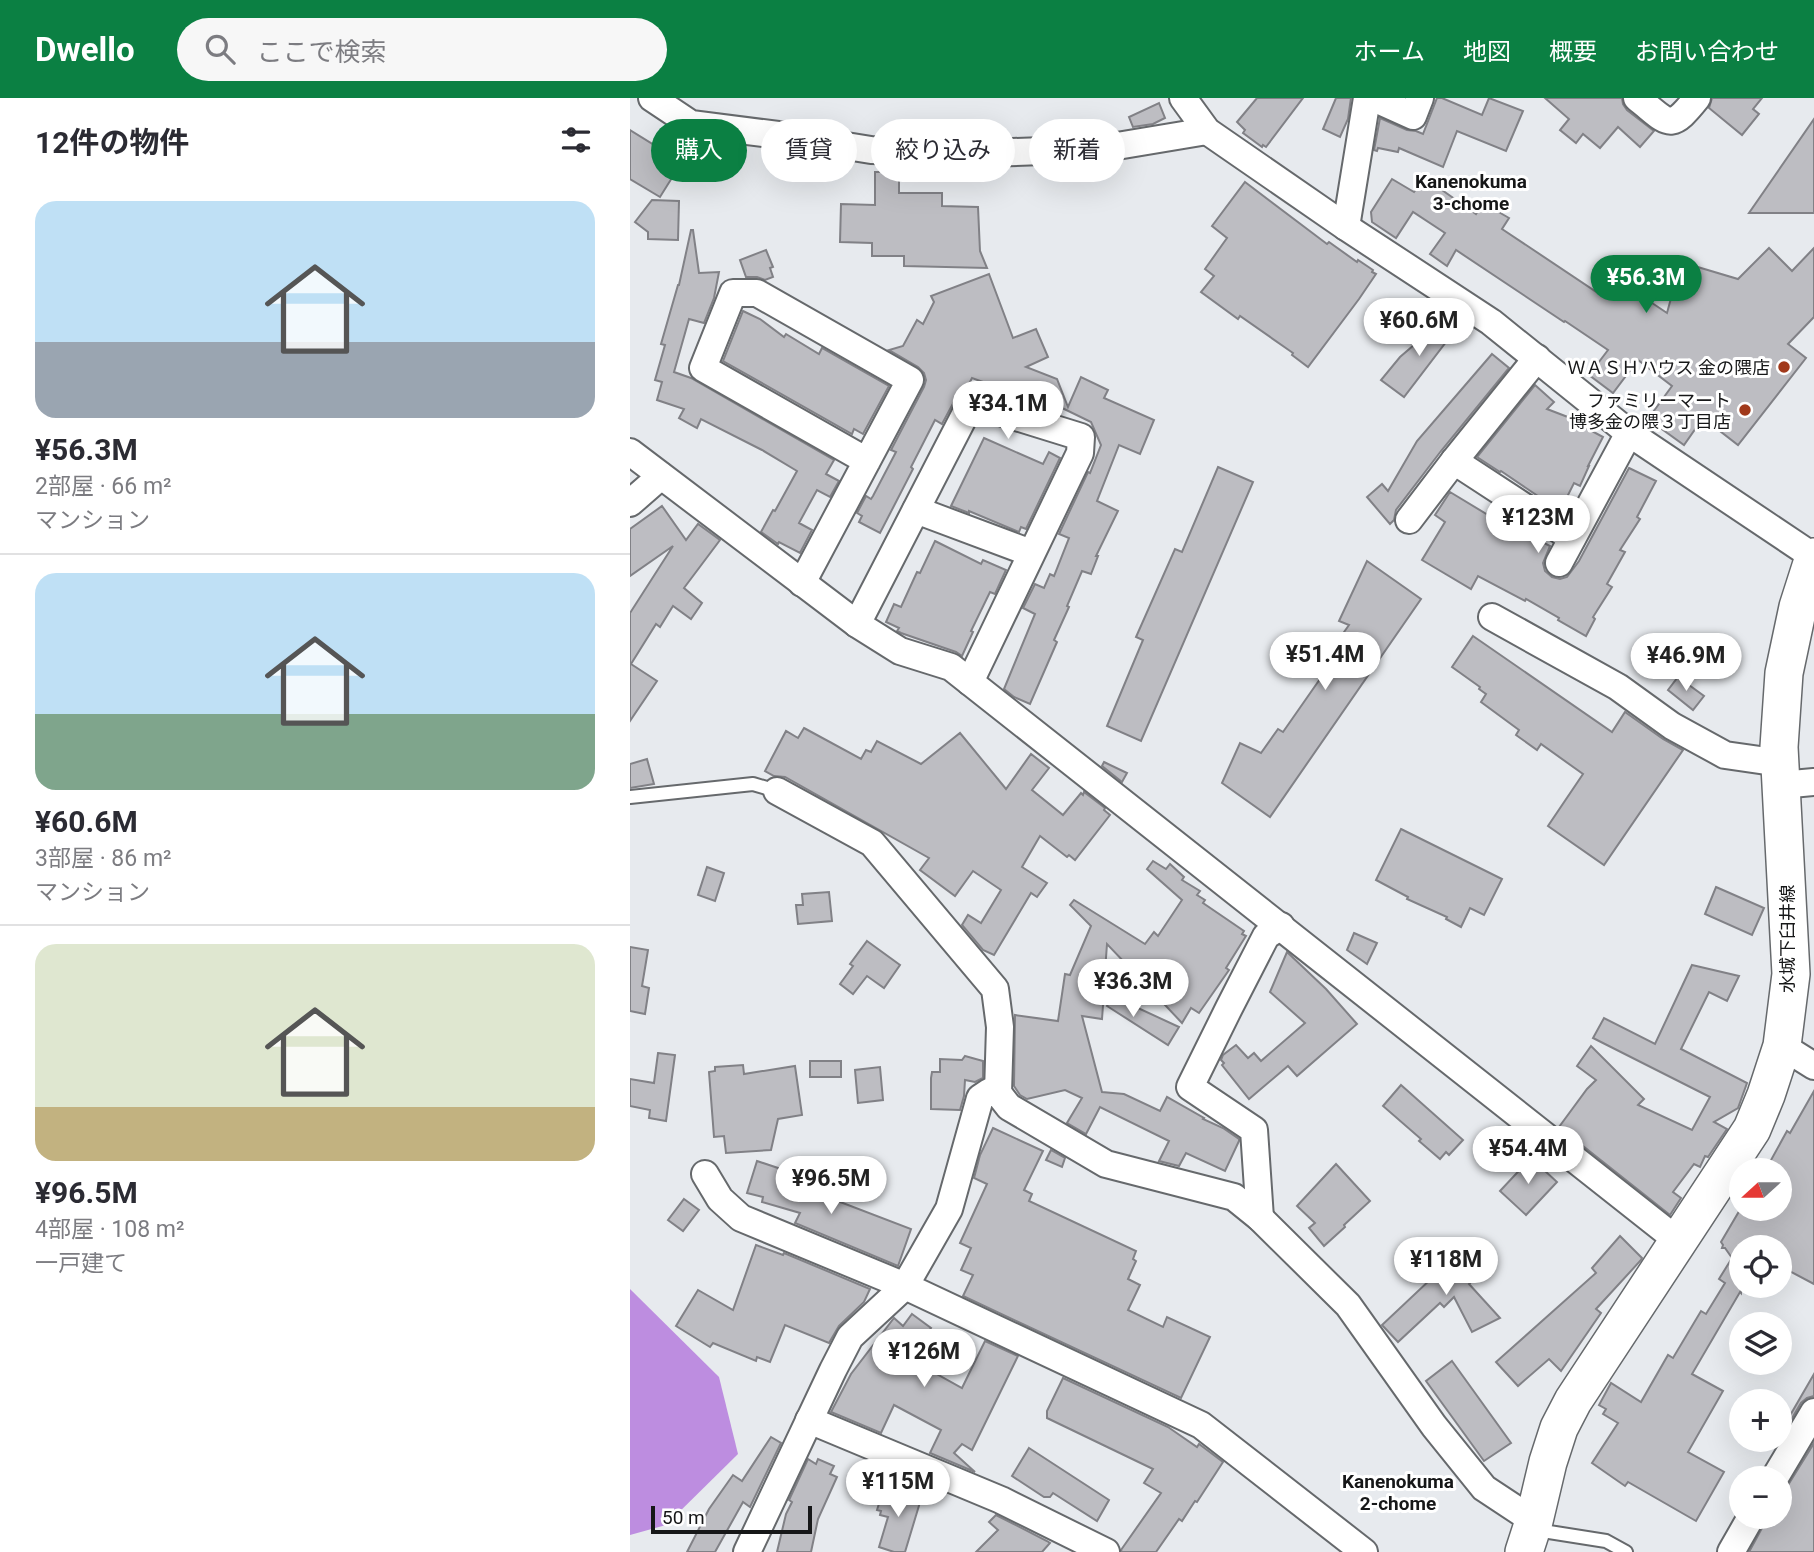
<!DOCTYPE html>
<html lang="ja">
<meta charset="utf-8">
<style>
body{margin:0;font-family:Roboto,"Noto Sans JP",sans-serif;background:#f7f7f7;color:#2b2b33;height:100vh;display:flex;flex-direction:column;font-size:26px;white-space:nowrap}
*{box-sizing:border-box;margin:0}
p{font-size:23px;color:#7c7c81}
.icon{flex:none;width:38px;height:38px;fill:none;stroke:currentColor;stroke-width:2;stroke-linecap:round;stroke-linejoin:round}
.map{position:relative;flex:1;overflow:hidden}
.sheet{display:flex;flex-direction:column;background:#fff;width:630px}
.sheet>*{flex:none}
.guide{position:absolute;left:21px;top:21px;width:665px;height:63px;display:flex;gap:14px}
.needle{width:46px;rotate:249deg}
.controls{position:absolute;left:1099px;top:1060px;display:grid;gap:14px}
.controls a{display:grid;place-items:center;width:63px;height:63px;border-radius:50%;background:#fff;box-shadow:0 7px 28px #0002;font-size:35px}
.scale{position:absolute;left:21px;bottom:18px;width:161px;box-sizing:border-box;padding-left:7px;border:4px solid #161718;border-top:0;font-size:19px;line-height:24px;white-space:nowrap;color:#161718;-webkit-text-stroke:5px #fff;paint-order:stroke}
.price{position:absolute;translate:-50% -60px;padding:0 16px;border-radius:24px;background:#fff;color:#222;font-size:23px;line-height:46px;filter:drop-shadow(0 2px 4px #0008)}
.price::after{content:'';position:absolute;left:50%;top:42px;width:21px;height:16px;margin-left:-10px;background:inherit;clip-path:polygon(0 0,100% 0,50% 100%)}
.price.on{background:#0b8043;color:#fff}
ul{padding:0;list-style:none}
li{display:grid;align-content:center;gap:14px;height:371px;padding:0 35px}
li+li{border-top:2px solid #e1e1e2}
li span{display:grid;place-items:center;height:217px;border-radius:21px;color:#555}
li>.icon{margin-inline-start:auto}
span .icon{width:126px;height:126px;fill:#fffc;stroke-width:1}
li b{font-size:30px}
h2{display:flex;justify-content:space-between;align-items:center;height:84px;padding:0 35px;font-size:30px}
.chip{padding:0 24px;border-radius:32px;background:#fff;box-shadow:0 7px 28px #0002;font-size:24px;line-height:63px}
.chip.on{background:#0b8043;color:#fff}
header{display:flex;align-items:center;gap:42px;box-sizing:border-box;height:98px;padding:0 35px;background:#0b8043;color:#fff}
header strong{font-size:33px}
nav{display:flex;gap:38px;margin-inline-start:auto;font-size:24px}
.search{width:490px;height:63px;background:#f7f7f7;display:flex;align-items:center;gap:18px;box-sizing:border-box;padding:0 24px;border-radius:38px;color:#7c7c81;font-size:26px}
main{display:flex;flex:1;min-height:0}
.map>svg:first-child{display:block}
.forest{fill:#bd8de0}
.building{fill:#bdbdc2;stroke:#818186;stroke-width:2}
.lines{fill:none;stroke-linecap:round;stroke-linejoin:round}
.lane-casing{stroke:#66696c;stroke-width:16}
.street-casing{stroke:#66696c;stroke-width:30}
.secondary-casing{stroke:#66696c;stroke-width:40}
.lane{stroke:#fff;stroke-width:12}
.street{stroke:#fff;stroke-width:26}
.secondary{stroke:#fff;stroke-width:37}
.poi-dot{fill:#a1391b;stroke:#fff;stroke-width:2.5}
.labels{text-anchor:middle;dominant-baseline:central;stroke-width:6;stroke-linejoin:round;paint-order:stroke}
.poi-label{font-size:18px;fill:#161718;stroke:#fff;text-anchor:end}
.street-label{font-size:18px;fill:#161718;stroke:#fff}
.neighbourhood-label{font-size:19px;font-weight:bold;fill:#161718;stroke:#fff}
</style>
<header>
<strong>Dwello</strong>
<div class="search"><svg class="icon" aria-label="search" viewBox="0 0 24 24"><circle cx="10" cy="10" r="6"/><path d="M15 15l6 6"/></svg>ここで検索</div>
<nav><a>ホーム</a><a>地図</a><a>概要</a><a>お問い合わせ</a></nav>
</header>
<main>
<section class="sheet">
<h2>12件の物件<svg class="icon" aria-label="filters" viewBox="0 0 24 24"><path d="M4 7h16M4 17h16"/><circle cx="9" cy="7" r="2"/><circle cx="15" cy="17" r="2"/></svg></h2>
<ul>
<li><span style="background:linear-gradient(#bfe0f5 65%,#9aa5b1 0)"><svg class="icon" aria-label="home" viewBox="0 0 24 24"><path d="M3 11l9-7 9 7M6 9v11h12V9"/></svg></span><div><b>¥56.3M</b><p>2部屋 · 66 m²</p><p>マンション</p></div></li>
<li><span style="background:linear-gradient(#bfe0f5 65%,#7fa58c 0)"><svg class="icon" aria-label="home" viewBox="0 0 24 24"><path d="M3 11l9-7 9 7M6 9v11h12V9"/></svg></span><div><b>¥60.6M</b><p>3部屋 · 86 m²</p><p>マンション</p></div></li>
<li><span style="background:linear-gradient(#dfe7d0 75%,#c2b280 0)"><svg class="icon" aria-label="home" viewBox="0 0 24 24"><path d="M3 11l9-7 9 7M6 9v11h12V9"/></svg></span><div><b>¥96.5M</b><p>4部屋 · 108 m²</p><p>一戸建て</p></div></li>
</ul>
</section>
<div class="map">
<svg width="1184" height="1454" viewBox="0 0 1184 1454">
<rect width="100%" height="100%" fill="#e7eaee"/>
<!-- forest -->
<polygon class="forest" points="0,1191 89,1279 108,1356 36,1427 0,1437"/>
<!-- building -->
<g class="building">
<polygon points="627,0 673,0 636,49 633,47 632,49 613,35 615,32 607,24"/>
<polygon points="706,0 721,0 718,21 710,39 693,31"/>
<polygon points="807,0 812,0 852,17 859,0 893,13 876,53 827,33 813,69 769,50 768,54 748,50 747,53 744,52 750,20 777,32 786,33 793,36"/>
<polygon points="915,0 992,0 993,6 997,12 1024,33 1010,49 988,29 970,50 953,36 946,45 930,32 939,21"/>
<polygon points="1082,0 1132,0 1123,11 1129,16 1112,37 1079,10"/>
<polygon points="529,5 535,20 523,26 503,29 499,19"/>
<polygon points="1184,21 1184,115 1119,115"/>
<polygon points="0,32 34,53 40,50 46,50 51,53 55,59 30,99 0,81"/>
<polygon points="245,74 269,74 269,95 312,95 312,108 348,109 350,153 357,170 274,168 274,158 242,158 242,145 210,144 211,106 245,107"/>
<polygon points="795,80 846,116 853,105 879,120 872,131 968,195 980,177 1037,215 1051,164 1108,181 1139,150 1162,173 1184,150 1184,219 1158,246 1176,260 1108,347 1073,320 1054,347 1018,321 1042,288 1008,262 983,295 959,277 978,252 935,223 934,224 826,152 817,168 800,156 815,135 783,114 766,140 742,124 741,114 762,81 784,94"/>
<polygon points="615,84 697,146 699,144 727,164 728,162 743,172 742,174 746,176 729,201 678,269 662,257 663,255 610,218 608,221 571,194 584,178 575,171 597,140 582,128"/>
<polygon points="22,102 49,103 48,142 18,141 18,134 5,124"/>
<polygon points="61,132 63,132 69,175 89,174 84,200 74,225 59,221 44,274 61,280 204,362 196,376 209,383 200,399 187,392 169,425 182,432 170,455 149,444 148,446 131,434 143,412 145,413 167,373 132,352 71,321 67,330 49,320 54,311 27,302 32,284 25,282 35,247 31,246 48,187 49,187"/>
<polygon points="136,152 143,169 140,170 143,179 135,182 127,179 116,179 110,162"/>
<polygon points="359,176 383,240 406,231 418,259 396,269 427,281 438,309 451,279 478,292 474,300 524,322 510,356 489,347 467,403 488,413 466,458 468,458 461,476 452,473 437,508 439,509 424,542 427,544 400,606 384,599 374,591 405,516 393,510 405,486 414,490 420,476 424,478 439,440 429,436 458,374 460,375 471,347 461,324 426,307 424,313 402,304 403,302 342,280 337,290 331,293 327,298 312,326 305,322 281,369 283,371 250,435 229,424 232,418 227,415 236,398 241,401 243,398 266,354 261,352 294,289 296,282 294,275 288,269 259,252 273,248 287,222 293,226 304,204 301,198"/>
<polygon points="113,213 130,221 154,239 156,236 189,256 192,250 259,288 233,336 224,331 222,336 93,263"/>
<polygon points="814,217 829,227 774,299 751,282 770,259 784,247 788,249"/>
<polygon points="862,256 879,270 811,353 766,412 764,422 760,426 737,399 752,386 758,393 787,343"/>
<polygon points="905,287 924,304 917,311 943,321 943,323 973,339 958,368 959,368 950,388 944,385 930,413 871,373 870,374 847,359"/>
<polygon points="354,340 413,366 419,354 430,360 396,431 391,429 389,434 339,413 339,415 321,408"/>
<polygon points="588,369 623,384 511,643 477,628 513,542 506,539 545,451 552,454"/>
<polygon points="999,370 1026,383 1007,419 1010,421 990,452 995,454 977,486 982,489 963,519 965,521 956,538 928,522 929,520 896,501 895,503 848,478 841,491 792,462 815,424 805,417 820,394 863,420 864,419 920,448 913,465 915,473 922,479 930,481 937,479 949,463"/>
<polygon points="32,408 56,442 68,426 90,442 54,490 72,505 61,521 43,508 30,529 26,526 1,566 27,583 0,623 0,515 43,448 0,478 0,431"/>
<polygon points="305,443 351,466 353,462 376,472 365,496 360,494 341,533 343,534 332,558 326,554 271,535 267,533 269,530 256,524 264,506 271,509 287,474 290,475"/>
<polygon points="737,463 791,501 640,719 592,685 610,645 631,655 648,631 653,634 713,548 707,544 719,527 709,523"/>
<polygon points="843,538 982,634 995,614 1033,641 1053,652 974,767 918,728 953,676 911,646 907,652 886,637 889,632 851,604 856,596 849,591 850,589 822,569"/>
<polygon points="1048,579 1074,598 1063,612 1038,592"/>
<polygon points="174,630 231,661 236,652 241,654 247,643 291,666 330,635 376,691 401,656 419,670 402,692 433,717 451,695 453,697 454,694 475,710 474,712 480,717 445,762 439,757 437,759 410,738 392,769 417,785 407,799 401,795 364,857 353,852 332,827 338,817 351,825 371,792 343,773 325,798 290,772 299,760 155,679 144,678 135,673 156,633 168,640"/>
<polygon points="17,661 24,686 0,690 0,666"/>
<polygon points="474,664 497,675 492,684 472,668"/>
<polygon points="771,731 872,781 854,817 840,810 831,829 816,821 817,819 777,801 778,799 746,782"/>
<polygon points="523,763 536,771 540,766 554,779 552,782 570,793 567,797 575,802 573,805 614,833 612,836 616,838 596,870 599,872 569,915 561,910 552,925 520,891 524,884 496,866 477,846 474,887 469,892 474,894 472,921 452,918 472,994 494,996 530,1013 537,999 574,1020 573,1021 593,1030 609,1041 609,1043 595,1073 556,1055 549,1068 529,1063 539,1043 470,1009 456,1036 437,1025 452,1000 435,992 397,1001 390,997 384,988 385,917 428,923 435,876 440,877 461,828 440,807 444,802 515,846 524,834 528,838 552,802 517,771"/>
<polygon points="77,769 94,775 85,803 68,797"/>
<polygon points="1086,789 1134,810 1122,837 1075,816"/>
<polygon points="199,794 202,823 168,826 166,807 173,807 172,796"/>
<polygon points="724,835 747,845 737,866 717,852"/>
<polygon points="237,843 270,867 254,890 237,878 223,896 210,886 223,868 220,866"/>
<polygon points="0,849 18,852 12,888 19,890 15,916 0,913"/>
<polygon points="657,854 696,891 727,926 667,978 658,968 619,1001 592,967 594,965 591,962 593,957 606,947 618,960 624,955 631,963 675,925 640,894"/>
<polygon points="1062,867 1109,878 1097,903 1079,894 1051,951 1117,985 1108,1010 1084,1024 1097,1031 1078,1059 1075,1058 1070,1069 1064,1066 1043,1094 1051,1100 1040,1117 929,1029 957,991 966,982 947,968 961,948 1014,1001 1008,1007 1062,1032 1080,999 963,940 974,920 1025,946"/>
<polygon points="482,898 549,929 538,947 477,908"/>
<polygon points="28,955 45,957 36,1023 19,1020 20,1012 0,1008 0,981 24,985"/>
<polygon points="335,958 353,963 353,980 345,984 335,982 334,998 330,1012 301,1011 301,980 302,974 310,974 310,961 332,962"/>
<rect x="180" y="963" width="31" height="16"/>
<polygon points="113,967 114,976 165,968 172,1017 148,1021 141,1052 96,1055 94,1038 84,1039 79,974 85,973 85,969"/>
<polygon points="250,969 253,1002 228,1005 225,972"/>
<polygon points="771,987 833,1042 819,1057 816,1054 810,1061 789,1043 791,1041 753,1008"/>
<polygon points="1184,993 1184,1186 1150,1168 1150,1150 1111,1150 1111,1195 1110,1194 1062,1276 1093,1293 1058,1354 1094,1374 1066,1423 998,1384 995,1388 962,1365 988,1325 973,1316 976,1311 969,1307 981,1285 1011,1304 1038,1257 1043,1260 1071,1213 1076,1216 1095,1185 1089,1181 1102,1160 1095,1150 1092,1150 1093,1147 1091,1144 1111,1110 1111,1115 1113,1111 1150,1111 1150,1073 1135,1073 1157,1033 1160,1035"/>
<polygon points="363,1030 413,1053 394,1092 402,1096 399,1103 506,1153 503,1161 506,1163 498,1181 510,1187 498,1212 533,1229 537,1219 580,1239 551,1300 333,1198 343,1177 331,1172 341,1150 330,1145 357,1086 344,1080 350,1057"/>
<polygon points="421,1052 435,1060 432,1069 416,1062"/>
<polygon points="901,1060 927,1084 896,1117 870,1093"/>
<polygon points="127,1063 154,1072 153,1077 159,1079 158,1084 281,1131 268,1168 165,1125 170,1115 132,1104 133,1099 117,1095"/>
<polygon points="706,1066 740,1103 714,1127 715,1129 694,1148 679,1130 685,1125 667,1108"/>
<polygon points="54,1101 69,1112 53,1133 38,1122"/>
<polygon points="990,1138 1012,1160 1011,1162 966,1211 971,1215 931,1273 919,1261 888,1288 866,1264 966,1175 962,1170"/>
<polygon points="126,1147 153,1157 154,1155 240,1191 234,1204 209,1228 199,1245 155,1227 140,1264 127,1259 126,1263 83,1245 80,1249 46,1228 68,1192 103,1212"/>
<polygon points="836,1148 856,1170 839,1186 870,1220 842,1234 824,1199 814,1209 810,1205 768,1244 752,1227"/>
<polygon points="282,1216 301,1230 278,1260 332,1290 355,1243 388,1258 342,1352 332,1346 324,1355 345,1374 300,1355 311,1332 264,1307 251,1335 201,1314 221,1276 264,1220 273,1228"/>
<polygon points="822,1263 881,1345 854,1363 796,1283"/>
<polygon points="1184,1276 1184,1298 1177,1300 1171,1305 1161,1322 1158,1321"/>
<polygon points="433,1280 538,1329 567,1349 569,1346 593,1364 567,1404 565,1403 552,1423 549,1421 526,1454 492,1454 491,1452 531,1395 514,1385 523,1371 417,1320 417,1313"/>
<polygon points="141,1339 151,1345 120,1409 113,1404 85,1454 57,1454 79,1411 103,1377 112,1383"/>
<polygon points="1184,1345 1184,1454 1119,1454 1138,1419 1150,1419 1150,1400"/>
<polygon points="399,1350 479,1402 467,1423 423,1395 420,1399 414,1399 382,1378"/>
<polygon points="178,1361 186,1366 188,1361 204,1368 200,1376 207,1379 188,1421 181,1454 147,1454 156,1416 162,1404 159,1402"/>
<polygon points="254,1390 291,1401 275,1454 264,1454 249,1449 258,1419 250,1417 251,1413 247,1412"/>
<polygon points="366,1417 417,1443 420,1445 412,1454 346,1454 368,1432 359,1424"/>
</g>
<g class="lines">
<defs>
<g id="lane">
<polyline points="0,699 123,686 147,693"/>
<polyline points="908,1426 919,1434 976,1443 996,1454"/>
</g>
<g id="street">
<polyline points="22,0 61,26 148,37 241,52 356,55 469,51 577,33"/>
<polyline points="553,0 577,33 716,129 861,224 999,335 1184,459"/>
<polyline points="743,0 783,18 790,0"/>
<path d="M1007 0C1039 25 1039 35 1067 0"/>
<polyline points="716,129 737,0"/>
<polyline points="0,354 227,526 270,553 321,569 1047,1142"/>
<polyline points="824,363 942,440"/>
<polyline points="0,405 31,378"/>
<polyline points="286,412 401,455"/>
<polyline points="779,422 824,363 907,260"/>
<polyline points="929,465 999,335"/>
<polyline points="172,485 280,282 127,195 103,195 73,270 237,363"/>
<polyline points="862,519 988,589 1042,628 1095,657 1150,665"/>
<polyline points="227,526 341,305 451,339 450,355 340,584"/>
<polyline points="1151,687 1184,684"/>
<polyline points="147,693 242,745 365,891 370,929 368,995"/>
<polyline points="1152,948 1184,968"/>
<polyline points="75,1076 90,1101 111,1120 275,1188 571,1327 734,1454"/>
<polyline points="630,1120 624,1032 560,989 599,910 636,838 651,828"/>
<polyline points="179,1322 371,1402 476,1454"/>
<polyline points="1144,1381 1184,1314"/>
<polyline points="117,1454 203,1272 220,1239 275,1188 319,1111 350,1000 359,994 368,995 379,1009 476,1066 604,1099 630,1120 718,1207 804,1328 854,1390 904,1423"/>
<polyline points="1101,1454 1121,1419"/>
</g>
<polyline id="secondary" points="894,1454 904,1423 918,1364 929,1330 943,1303 1122,1031 1136,997 1152,948 1161,876 1149,649 1154,575 1168,509 1184,459"/>
</defs>
<!-- lane casing -->
<use href="#lane" class="lane-casing"/>
<!-- street casing -->
<use href="#street" class="street-casing"/>
<!-- secondary casing -->
<use href="#secondary" class="secondary-casing"/>
<!-- lane -->
<use href="#lane" class="lane"/>
<!-- street -->
<use href="#street" class="street"/>
<!-- secondary -->
<use href="#secondary" class="secondary"/>
</g>
<!-- markers -->
<g class="poi-dot">
<circle cx="1154" cy="269" r="7"/>
<circle cx="1115" cy="312" r="7"/>
</g>
<g class="labels">
<!-- poi labels -->
<g class="poi-label">
<text x="1140" y="269">ＷＡＳＨハウス 金の隈店</text>
<text x="1101" y="302">ファミリーマート<tspan x="1101" dy="21">博多金の隈３丁目店</tspan></text>
</g>
<!-- street labels -->
<g class="street-label">
<text transform="translate(1157 841) rotate(-90)">水城下臼井線</text>
</g>
<!-- neighbourhood labels -->
<g class="neighbourhood-label">
<text x="841" y="83">Kanenokuma<tspan x="841" dy="22">3-chome</tspan></text>
<text x="768" y="1383">Kanenokuma<tspan x="768" dy="22">2-chome</tspan></text>
</g>
</g>
</svg>
<div class="controls">
<a><svg class="needle" viewBox="-14 -14 28 28"><path d="M0-13l5 13h-10z" fill="#e53935"/><path d="M0 13l5-13h-10z" fill="#7c7c81"/></svg></a>
<a><svg class="icon" aria-label="locate" viewBox="0 0 24 24"><circle cx="12" cy="12" r="6"/><path d="M12 2v4M12 18v4M2 12h4M18 12h4"/></svg></a>
<a><svg class="icon" aria-label="layers" viewBox="0 0 24 24"><path d="M12 4l9 5-9 5-9-5zM3 14l9 5 9-5"/></svg></a>
<a>+</a>
<a>−</a>
</div>
<div class="scale">50 m</div>
<b class="price on" style="left:1016px;top:217px">¥56.3M</b>
<b class="price" style="left:789px;top:260px">¥60.6M</b>
<b class="price" style="left:378px;top:343px">¥34.1M</b>
<b class="price" style="left:908px;top:457px">¥123M</b>
<b class="price" style="left:695px;top:594px">¥51.4M</b>
<b class="price" style="left:1056px;top:595px">¥46.9M</b>
<b class="price" style="left:503px;top:921px">¥36.3M</b>
<b class="price" style="left:898px;top:1088px">¥54.4M</b>
<b class="price" style="left:201px;top:1118px">¥96.5M</b>
<b class="price" style="left:816px;top:1199px">¥118M</b>
<b class="price" style="left:294px;top:1291px">¥126M</b>
<b class="price" style="left:268px;top:1421px">¥115M</b>
<div class="guide">
<a class="chip on">購入</a>
<a class="chip">賃貸</a>
<a class="chip">絞り込み</a>
<a class="chip">新着</a>
</div>
</div>
</main>
